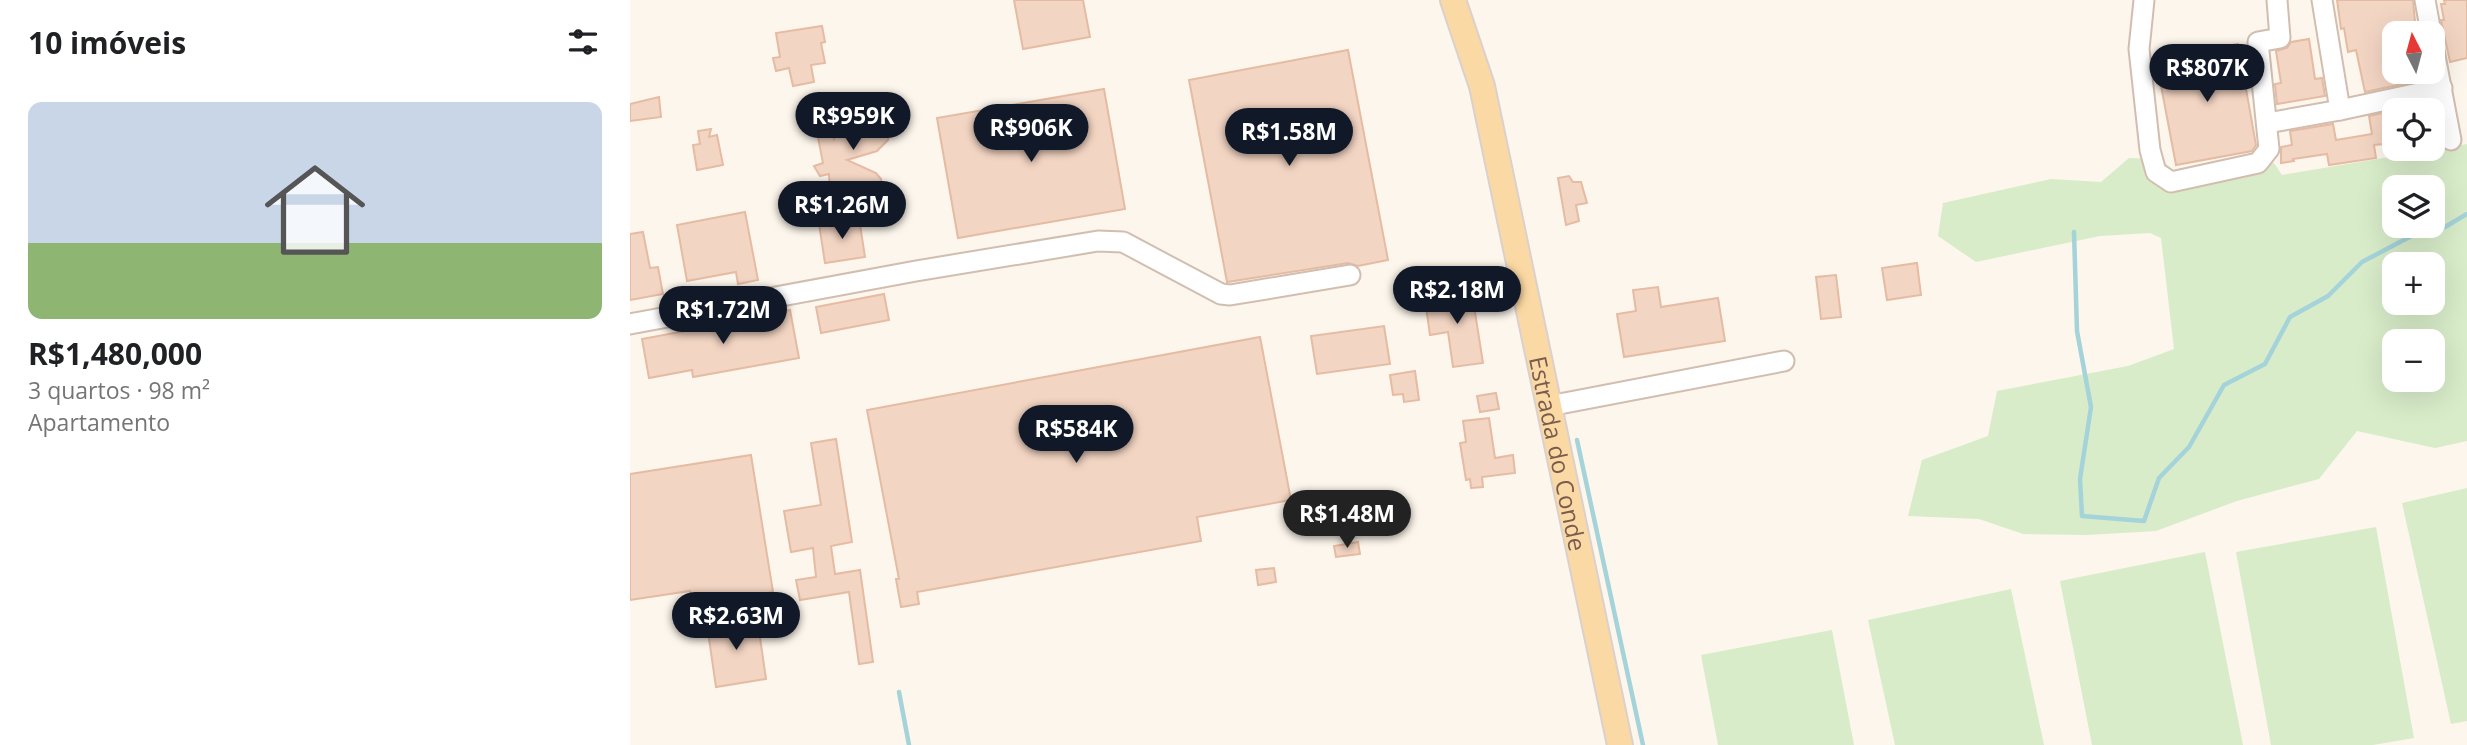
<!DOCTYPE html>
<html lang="pt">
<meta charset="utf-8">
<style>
body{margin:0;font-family:"Open Sans",sans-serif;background:#f6f6f6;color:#202124;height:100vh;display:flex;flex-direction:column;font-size:26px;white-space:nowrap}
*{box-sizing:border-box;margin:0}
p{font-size:23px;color:#757577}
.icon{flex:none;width:38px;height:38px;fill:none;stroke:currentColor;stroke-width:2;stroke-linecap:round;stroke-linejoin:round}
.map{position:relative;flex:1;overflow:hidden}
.panel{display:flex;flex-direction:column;background:#fff;width:630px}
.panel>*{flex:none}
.needle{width:46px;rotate:354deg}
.fabs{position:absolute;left:1752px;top:21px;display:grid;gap:14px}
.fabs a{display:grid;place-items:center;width:63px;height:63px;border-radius:14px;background:#fff;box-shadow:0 7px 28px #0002;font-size:35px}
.price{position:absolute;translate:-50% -60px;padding:0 16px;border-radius:24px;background:#111827;color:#fff;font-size:23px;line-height:46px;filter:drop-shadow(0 2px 4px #0008)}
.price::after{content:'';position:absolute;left:50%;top:42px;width:21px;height:16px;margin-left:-10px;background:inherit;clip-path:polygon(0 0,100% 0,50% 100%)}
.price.current{background:#222;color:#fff}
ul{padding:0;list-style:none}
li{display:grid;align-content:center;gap:14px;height:371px;padding:0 28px}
li span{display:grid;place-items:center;height:217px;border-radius:14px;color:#555}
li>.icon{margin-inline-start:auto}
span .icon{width:126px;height:126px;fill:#fffc;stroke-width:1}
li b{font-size:30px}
h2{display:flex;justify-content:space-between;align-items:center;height:84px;padding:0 28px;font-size:30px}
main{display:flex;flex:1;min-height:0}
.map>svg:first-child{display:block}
.green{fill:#d8ecc9;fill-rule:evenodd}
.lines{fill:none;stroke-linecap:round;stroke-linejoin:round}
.stream{stroke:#a5d3da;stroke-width:4.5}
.building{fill:#f3d5c3;stroke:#e6bba3;stroke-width:2}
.minor-casing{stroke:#d1beb0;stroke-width:23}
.major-casing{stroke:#dad1cd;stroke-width:28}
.minor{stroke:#fff;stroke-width:19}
.major{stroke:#fbd9a5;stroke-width:24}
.labels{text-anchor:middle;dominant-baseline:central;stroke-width:7;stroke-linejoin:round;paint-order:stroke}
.street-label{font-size:24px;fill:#7a5c4d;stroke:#fffaf3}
</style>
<main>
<section class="panel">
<h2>10 imóveis<svg class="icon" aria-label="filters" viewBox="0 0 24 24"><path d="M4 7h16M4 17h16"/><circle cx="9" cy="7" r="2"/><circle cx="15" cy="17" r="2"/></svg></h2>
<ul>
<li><span style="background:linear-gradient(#c9d6e8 65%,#8fb573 0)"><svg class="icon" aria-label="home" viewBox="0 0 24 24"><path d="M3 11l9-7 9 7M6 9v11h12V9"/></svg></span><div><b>R$1,480,000</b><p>3 quartos · 98 m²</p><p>Apartamento</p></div></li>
</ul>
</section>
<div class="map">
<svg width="1837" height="745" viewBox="0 0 1837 745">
<rect width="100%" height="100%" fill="#fdf6ec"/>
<!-- green -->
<g class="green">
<path d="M1837 144V441L1805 448 1727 431 1689 479 1607 501 1526 531 1457 535 1393 534 1349 519 1278 516 1292 460 1358 436 1367 391 1498 366 1544 349 1531 238 1520 233 1470 236 1346 262 1308 236 1313 203 1421 179 1471 182 1499 158 1530 159 1560 183 1644 163 1652 175ZM1764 187H1802V226H1764ZM1764 264H1802V303H1764ZM1764 341H1802V380H1764Z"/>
<polygon points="1837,488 1837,721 1821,724 1772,503"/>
<polygon points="1746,527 1784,738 1743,745 1641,745 1606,552"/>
<polygon points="1575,552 1613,745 1462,745 1430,581"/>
<polygon points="1381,589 1414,745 1265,745 1238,620"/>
<polygon points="1202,630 1224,745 1088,745 1071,655"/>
</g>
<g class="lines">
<!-- stream -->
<g class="stream">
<polyline points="1444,232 1447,331 1461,407 1450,479 1452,516 1514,521 1529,478 1559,447 1594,385 1635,364 1660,317 1698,296 1732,262 1789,232 1815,227 1837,214"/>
<polyline points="947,440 1013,745"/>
<polyline points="269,692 279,745"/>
</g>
</g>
<!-- building -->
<g class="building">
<polygon points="384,0 453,0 460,37 393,49"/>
<polygon points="1707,0 1783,0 1786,33 1764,33 1764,72 1781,72 1782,82 1735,92 1726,50 1718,52 1714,28 1711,29"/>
<polygon points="1814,0 1837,0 1837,58 1820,62 1811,20 1814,20 1811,4 1815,4"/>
<polygon points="192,26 195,42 191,43 195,63 181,65 184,82 163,86 159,68 146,71 143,58 150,57 146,33"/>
<polygon points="1679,39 1685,79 1692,78 1695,96 1647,104 1645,84 1651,83 1646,51 1657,48 1661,42"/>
<polygon points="1608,44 1626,145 1622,151 1546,165 1526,59"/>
<polygon points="718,50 758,260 728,266 718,263 597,282 559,80"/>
<polygon points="474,89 495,209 328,238 307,118"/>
<polygon points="29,97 31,117 0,121 0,104"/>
<polygon points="233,107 247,109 257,119 260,133 258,140 247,151 217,160 246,173 251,179 252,187 244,196 235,197 224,188 215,195 208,196 200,191 199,174 190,176 184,166 193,163 186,127 200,124 204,139 219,115"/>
<polygon points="1753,113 1755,127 1764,126 1764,143 1744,145 1746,158 1699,165 1697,154 1663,159 1664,161 1651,163 1651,147 1662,145 1660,131 1703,124 1706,140 1742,134 1739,116"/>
<polygon points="81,129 79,137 87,135 93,165 67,170 63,145 70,144 68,131"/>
<polygon points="939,176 943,182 951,182 957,203 946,205 949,221 936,225 928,178"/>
<polygon points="183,200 186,221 173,223 170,203"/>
<polygon points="115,212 128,280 108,284 106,272 57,281 47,225"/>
<polygon points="229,218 235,257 195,263 189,224"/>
<polygon points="13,232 20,268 28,267 33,294 0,300 0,234"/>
<polygon points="1287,263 1291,295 1257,300 1252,268"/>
<polygon points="1206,275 1211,317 1191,319 1186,277"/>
<polygon points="841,287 853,363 823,367 818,332 800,335 795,300 827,295 826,289"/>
<polygon points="1028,287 1031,307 1088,298 1095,341 994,357 987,314 1006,311 1003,290"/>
<polygon points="254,294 259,320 191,333 186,307"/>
<polygon points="160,310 169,358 63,377 62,370 19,378 12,339 55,331 54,327 94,320 95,323 126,319 126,316"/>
<polygon points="754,326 760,364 687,374 681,336"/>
<polygon points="630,337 661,500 567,517 571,541 287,592 289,604 271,607 266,579 269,579 237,410"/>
<polygon points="785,371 789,400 774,402 773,394 763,395 760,375"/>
<polygon points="866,393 869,409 850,412 847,396"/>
<polygon points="859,418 865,458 883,455 885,473 852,477 853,487 841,488 840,479 836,480 830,443 836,442 833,421"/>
<polygon points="206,439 222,542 201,546 205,574 230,570 243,662 229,664 219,592 170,600 166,580 186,577 183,548 161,552 154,511 191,505 181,443"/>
<polygon points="121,455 143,592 62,605 60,591 0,600 0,474"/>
<polygon points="728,542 730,554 706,557 704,546"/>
<polygon points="644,568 646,582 628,585 626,570"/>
<polygon points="127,617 136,679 86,687 77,625"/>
</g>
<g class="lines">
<defs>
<g id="minor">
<polyline points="1514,0 1509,49 1520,150 1526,172 1541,182 1628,163 1639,149 1628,42 1650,38 1647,0"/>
<polyline points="1692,0 1710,110"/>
<polyline points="1795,0 1801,33"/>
<polyline points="1802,40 1821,140"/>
<polyline points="1643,122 1710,110 1812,88"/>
<polyline points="0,324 286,271 468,241 493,242 591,294 600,295 720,275"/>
<polyline points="919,406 1154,361"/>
</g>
<g id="major">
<path id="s1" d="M823 0 852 86 990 745"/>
</g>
</defs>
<!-- minor casing -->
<use href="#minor" class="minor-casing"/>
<!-- major casing -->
<use href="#major" class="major-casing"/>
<!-- minor -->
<use href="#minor" class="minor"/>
<!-- major -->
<use href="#major" class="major"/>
</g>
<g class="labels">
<!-- street labels -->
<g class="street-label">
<text stroke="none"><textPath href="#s1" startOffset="466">Estrada do Conde</textPath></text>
</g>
</g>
</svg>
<div class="fabs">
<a><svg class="needle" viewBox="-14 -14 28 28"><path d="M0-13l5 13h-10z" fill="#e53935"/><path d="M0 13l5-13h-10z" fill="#757577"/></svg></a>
<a><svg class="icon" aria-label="locate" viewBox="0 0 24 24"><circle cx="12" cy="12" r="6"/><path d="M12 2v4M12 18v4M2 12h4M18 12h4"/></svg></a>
<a><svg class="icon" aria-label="layers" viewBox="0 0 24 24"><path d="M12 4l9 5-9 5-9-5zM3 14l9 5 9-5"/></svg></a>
<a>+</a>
<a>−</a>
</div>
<b class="price" style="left:1577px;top:104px">R$807K</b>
<b class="price" style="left:223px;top:152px">R$959K</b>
<b class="price" style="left:401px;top:164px">R$906K</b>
<b class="price" style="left:659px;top:168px">R$1.58M</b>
<b class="price" style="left:212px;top:241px">R$1.26M</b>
<b class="price" style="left:827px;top:326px">R$2.18M</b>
<b class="price" style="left:93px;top:346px">R$1.72M</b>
<b class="price" style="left:446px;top:465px">R$584K</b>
<b class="price current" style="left:717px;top:550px">R$1.48M</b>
<b class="price" style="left:106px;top:652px">R$2.63M</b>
</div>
</main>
